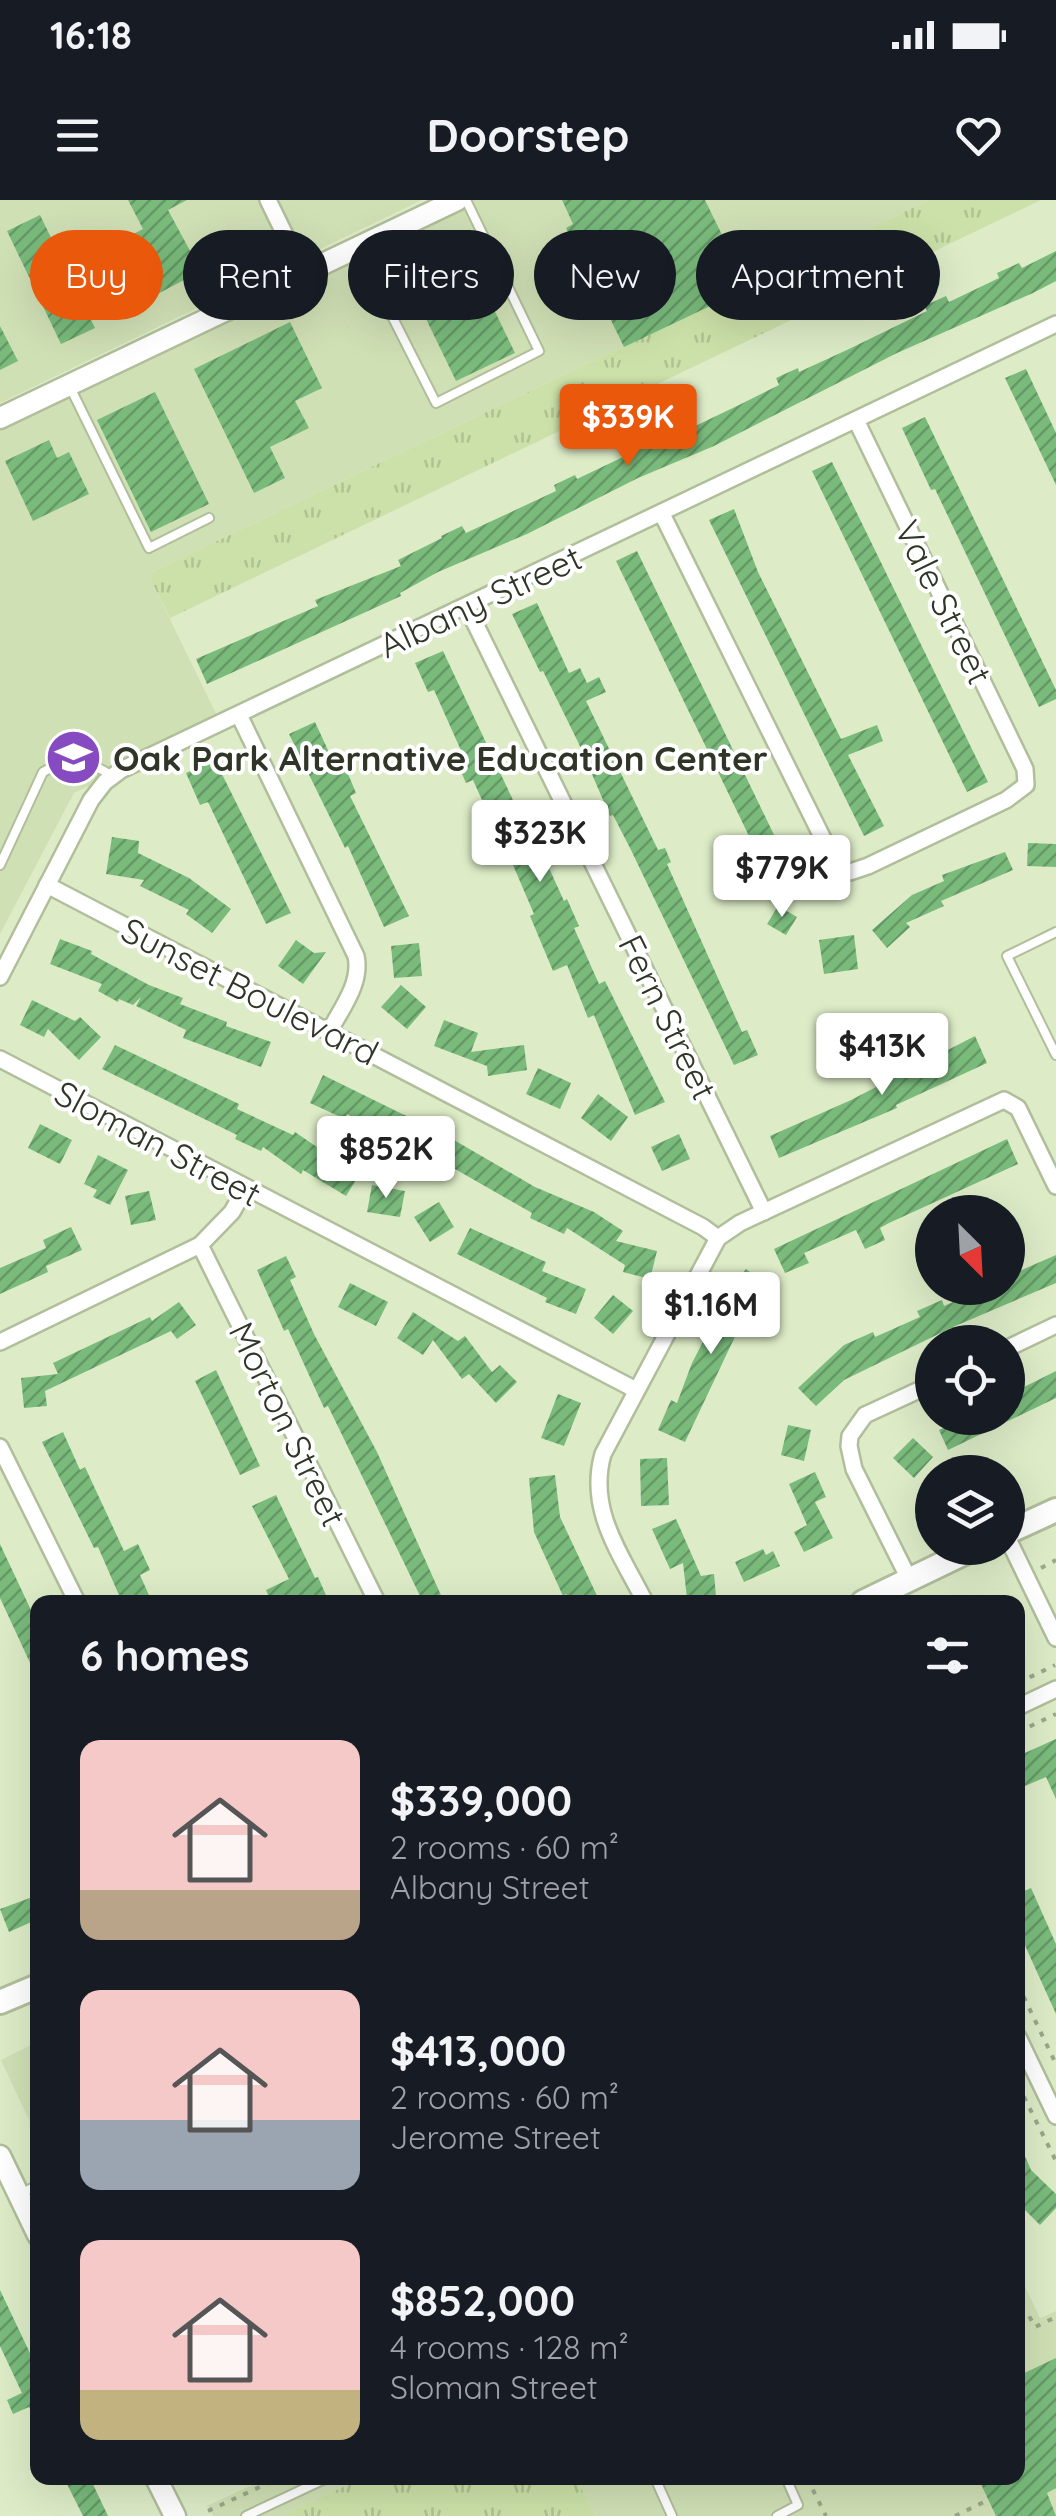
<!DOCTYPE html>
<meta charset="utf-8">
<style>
body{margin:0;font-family:Quicksand,sans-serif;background:#20242c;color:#f1f3f6;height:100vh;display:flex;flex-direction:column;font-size:38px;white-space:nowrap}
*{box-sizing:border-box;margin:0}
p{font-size:32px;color:#9ea1a6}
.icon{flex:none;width:55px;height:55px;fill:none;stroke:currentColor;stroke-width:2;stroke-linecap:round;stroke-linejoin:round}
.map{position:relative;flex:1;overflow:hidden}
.sheet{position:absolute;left:30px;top:1395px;width:995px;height:890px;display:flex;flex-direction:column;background:#171b24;border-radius:20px;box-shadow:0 10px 40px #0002}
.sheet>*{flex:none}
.guide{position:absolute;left:30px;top:30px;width:998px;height:90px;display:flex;gap:20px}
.needle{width:65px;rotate:156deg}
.tools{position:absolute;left:915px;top:995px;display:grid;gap:20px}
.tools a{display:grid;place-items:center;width:110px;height:110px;border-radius:50%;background:#171b24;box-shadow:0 10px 40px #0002;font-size:50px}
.price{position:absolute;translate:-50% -85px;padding:0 22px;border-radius:10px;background:#fff;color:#222;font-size:32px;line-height:65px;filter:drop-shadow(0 2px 5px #0008)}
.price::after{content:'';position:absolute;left:50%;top:60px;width:30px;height:22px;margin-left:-15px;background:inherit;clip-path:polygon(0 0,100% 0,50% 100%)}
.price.on{background:#ea580c;color:#fff}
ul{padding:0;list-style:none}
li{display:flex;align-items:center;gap:30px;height:250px;padding:0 50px}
li span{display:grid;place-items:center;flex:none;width:280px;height:200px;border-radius:20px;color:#555}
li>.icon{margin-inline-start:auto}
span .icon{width:120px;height:120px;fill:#fffc;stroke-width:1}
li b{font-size:42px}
h2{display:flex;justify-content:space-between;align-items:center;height:120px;padding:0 50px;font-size:42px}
.tag{padding:0 35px;border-radius:45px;background:#171b24;box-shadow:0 10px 40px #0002;font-size:35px;line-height:90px}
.tag.on{background:#ea580c;color:#fff}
.status{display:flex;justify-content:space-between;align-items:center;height:70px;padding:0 50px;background:#171b24;direction:ltr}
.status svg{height:28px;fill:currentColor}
header{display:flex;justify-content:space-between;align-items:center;height:130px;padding:0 50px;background:#171b24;font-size:45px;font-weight:700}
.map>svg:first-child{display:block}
.built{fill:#d0e0b5}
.grass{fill:url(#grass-tufts)}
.building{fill:url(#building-hatch)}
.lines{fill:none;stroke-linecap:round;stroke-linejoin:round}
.service-casing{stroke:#b1be9b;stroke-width:12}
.minor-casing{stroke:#b1be9b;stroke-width:20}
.tertiary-casing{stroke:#b1be9b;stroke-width:25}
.secondary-casing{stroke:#b1be9b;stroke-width:28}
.path{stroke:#9ba78a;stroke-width:4;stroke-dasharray:5 8;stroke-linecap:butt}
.service{stroke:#fff;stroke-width:8}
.minor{stroke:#fff;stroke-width:15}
.tertiary{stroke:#fff;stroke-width:20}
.secondary{stroke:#fff;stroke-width:22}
.labels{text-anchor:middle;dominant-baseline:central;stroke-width:8;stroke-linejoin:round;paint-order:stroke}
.street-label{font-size:35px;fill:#303627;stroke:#fff}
.poi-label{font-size:35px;font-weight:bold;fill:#303627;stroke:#fff;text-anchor:start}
</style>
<div class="status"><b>16:18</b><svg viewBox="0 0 49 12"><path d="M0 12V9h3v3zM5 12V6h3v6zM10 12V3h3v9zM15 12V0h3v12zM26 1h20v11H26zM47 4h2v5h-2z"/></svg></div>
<header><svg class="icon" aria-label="menu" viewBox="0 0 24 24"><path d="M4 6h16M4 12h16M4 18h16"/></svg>Doorstep<svg class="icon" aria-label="heart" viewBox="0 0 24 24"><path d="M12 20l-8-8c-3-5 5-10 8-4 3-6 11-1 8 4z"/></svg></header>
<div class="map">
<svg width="1056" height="2316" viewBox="0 0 1056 2316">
<defs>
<pattern id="grass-tufts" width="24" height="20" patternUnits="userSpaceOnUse" patternTransform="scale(2.5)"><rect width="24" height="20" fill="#cce1a9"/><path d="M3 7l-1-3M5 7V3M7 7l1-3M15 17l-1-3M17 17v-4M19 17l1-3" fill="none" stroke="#b0c291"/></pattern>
<pattern id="building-hatch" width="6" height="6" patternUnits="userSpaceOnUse" patternTransform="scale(2.5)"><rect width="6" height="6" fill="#7abb7c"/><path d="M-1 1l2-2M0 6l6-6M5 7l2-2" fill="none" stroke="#649966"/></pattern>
</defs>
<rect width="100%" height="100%" fill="#ddecc7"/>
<!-- built -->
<g class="built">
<polygon points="0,0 422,0 0,203"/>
<polygon points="472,0 929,0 148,374 221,524 74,593 0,734 0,228"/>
<polygon points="37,1842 37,1937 1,1860"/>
<polygon points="1018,2072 1040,2118 1056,2111 1056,2316 595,2316 576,2278 1018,2278"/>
<polygon points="267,2278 362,2278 281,2316 213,2316 207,2306"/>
</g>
<!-- grass -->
<g class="grass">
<polygon points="929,0 1041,0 170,418 148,374"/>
<polygon points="362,2278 576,2278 595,2316 281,2316"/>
</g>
<!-- building -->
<g class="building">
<polygon points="128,0 187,0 168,10 201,71 131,108 101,51 143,29"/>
<polygon points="562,0 705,0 748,88 624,147 566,28 573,24"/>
<polygon points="40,15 95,128 61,144 7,31"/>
<polygon points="461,41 515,153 456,181 402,69"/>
<polygon points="1056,51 1056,81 1033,93 897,153 714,246 638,278 527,334 438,372 400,393 401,396 207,484 196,459 318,406 315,400 401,366 398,360 442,338 441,336 462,326 466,333 556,291 554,285 575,275 577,279 667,236 665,232 686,222 689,229 739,205 779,185 776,178 798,168 799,172 849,149 927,111 924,106 946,96 949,102 999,78 997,73 1019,63 1022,68"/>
<polygon points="290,122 322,188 295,201 309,228 270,247 285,278 254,293 194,169"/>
<polygon points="0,126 18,161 0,170"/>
<polygon points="1026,169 1056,233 1056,285 1005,178"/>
<polygon points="155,192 209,304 151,332 97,220"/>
<polygon points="925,217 1056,490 1056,499 1039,507 935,289 931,290 902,228"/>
<polygon points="49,240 57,258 69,252 89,294 33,321 5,261"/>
<polygon points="832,262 988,582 967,592 812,271"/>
<polygon points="734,309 758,372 841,539 877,525 883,541 848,555 884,626 864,636 709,320"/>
<polygon points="637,351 776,639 773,640 784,690 761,695 754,664 762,663 616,361"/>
<polygon points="537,403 569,473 580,468 587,483 599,477 606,492 586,501 658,650 665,648 671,662 667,664 742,832 747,830 758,855 734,865 631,650 613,615 610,616 578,542 543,471 540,472 512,414"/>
<polygon points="443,451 520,615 524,613 564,701 567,699 579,726 574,728 599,784 605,781 665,902 635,915 594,815 588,818 567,765 553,771 530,716 534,714 513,665 515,664 494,616 490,618 473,580 466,583 455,558 463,555 434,490 428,492 415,463"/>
<polygon points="315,522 333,561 341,557 356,593 350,596 409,716 384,727 348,646 345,648 289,534"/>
<polygon points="215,560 291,713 266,724 208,602 200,605 186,573"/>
<polygon points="112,637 139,641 138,653 189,678 231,709 212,733 186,714 189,710 140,686 144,680 106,674"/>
<polygon points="1028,643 1056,644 1056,667 1027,666"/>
<polygon points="1005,652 1013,670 941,701 944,706 906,723 910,727 887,748 872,730 912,695 944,681 942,675"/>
<polygon points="778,706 797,717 786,735 767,724"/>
<polygon points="854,735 858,769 824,774 819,740"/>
<polygon points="60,739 92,751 91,754 149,785 183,798 180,804 227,822 226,826 271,842 261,867 183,838 186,830 136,806 141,797 133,805 119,799 118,802 98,791 102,784 50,764"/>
<polygon points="296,740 314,753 326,752 303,784 278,766"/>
<polygon points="419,743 422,776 394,778 391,746"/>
<polygon points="401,785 426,807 407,829 381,807"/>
<polygon points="32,800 75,821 80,817 101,837 79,860 48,829 44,837 20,825"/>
<polygon points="444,820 478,833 471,852 524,845 527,870 488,876 487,866 434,846"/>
<polygon points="975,836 987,863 896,905 897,908 779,958 770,936 851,900"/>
<polygon points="115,845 239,904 237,909 293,935 295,932 336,960 337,958 361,972 346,996 303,970 301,974 263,947 261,951 235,939 237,935 102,869"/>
<polygon points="538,868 571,883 560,909 526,894"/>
<polygon points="323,875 447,936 535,987 594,1012 623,1031 616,1041 657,1051 650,1079 623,1072 625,1065 567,1028 564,1034 530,1018 532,1013 448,965 347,914 345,919 310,903"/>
<polygon points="598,894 628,917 611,941 581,918"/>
<polygon points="40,924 72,940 60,964 28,948"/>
<polygon points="679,934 690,959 662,971 651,947"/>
<polygon points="1007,939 1018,964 889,1023 880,1028 885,1040 865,1049 856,1030 804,1053 809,1063 785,1073 774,1049"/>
<polygon points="98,955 128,970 110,1005 93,997 97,990 84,984"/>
<polygon points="372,985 405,991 400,1017 367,1012"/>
<polygon points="149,991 156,1020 131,1025 125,996"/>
<polygon points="439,1002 454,1027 430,1042 414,1017"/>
<polygon points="71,1027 82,1050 46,1066 48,1072 0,1094 0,1068 46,1048 43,1040"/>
<polygon points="470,1028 546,1062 542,1071 586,1089 576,1114 545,1102 547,1098 457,1054"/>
<polygon points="1056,1055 1056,1083 953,1127 844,1180 816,1206 798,1188 844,1145 873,1132 875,1137 920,1117 917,1111 942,1100 944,1106 985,1088 1008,1088 1008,1076"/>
<polygon points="286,1056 296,1077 290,1080 314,1134 377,1252 444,1402 423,1402 328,1206 324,1208 288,1129 284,1131 257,1070"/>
<polygon points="746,1069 767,1085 738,1124 740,1126 685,1242 658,1230 671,1200 677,1203 692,1163 721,1107 719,1106"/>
<polygon points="350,1083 388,1102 376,1126 338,1107"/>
<polygon points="613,1095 633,1111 613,1134 594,1118"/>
<polygon points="179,1102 196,1125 177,1139 171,1131 45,1191 47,1206 24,1208 21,1178 58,1174 53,1163 150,1117 152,1121"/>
<polygon points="413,1112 458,1141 465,1136 492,1172 500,1165 517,1182 496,1203 469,1174 462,1179 433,1140 423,1155 397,1138"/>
<polygon points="216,1170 260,1266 240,1275 195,1181"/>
<polygon points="1056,1171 1056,1198 948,1250 939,1230 947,1226 946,1223 957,1218 1008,1218 1008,1195"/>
<polygon points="558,1194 581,1203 564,1246 541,1238"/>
<polygon points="788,1225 811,1230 804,1261 781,1255"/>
<polygon points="63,1232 80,1270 85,1267 124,1351 138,1344 150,1370 140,1375 152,1402 122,1402 98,1347 94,1348 42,1242"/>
<polygon points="913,1238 933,1257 914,1278 893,1258"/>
<polygon points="667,1258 669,1305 641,1306 640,1259"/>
<polygon points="815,1272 826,1297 815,1302 833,1338 804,1352 794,1332 807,1325 789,1284"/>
<polygon points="555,1275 560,1317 600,1402 570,1402 566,1394 563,1396 534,1332 529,1278"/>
<polygon points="276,1295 315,1378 318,1377 329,1402 303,1402 300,1396 287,1402 271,1402 266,1390 289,1379 252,1306"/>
<polygon points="676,1319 701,1376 714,1374 716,1396 687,1398 683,1363 670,1369 652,1329"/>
<polygon points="0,1344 38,1425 38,1480 0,1398"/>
<polygon points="763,1349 766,1355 773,1351 780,1366 744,1382 735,1362"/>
<polygon points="1056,1539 1056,1599 1046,1577 1018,1589 1018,1556"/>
<polygon points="1031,1688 1056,1744 1056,1814 1018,1730 1018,1694"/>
<polygon points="38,1695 38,1719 9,1732 0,1709"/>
<polygon points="1018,1940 1031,1970 1056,1994 1056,2008 1040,2025 1018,2003"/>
<polygon points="0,2090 38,2170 38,2225 29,2207 13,2214 7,2200 22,2193 0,2146"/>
<polygon points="1056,2158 1056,2288 1047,2293 1056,2316 996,2316 978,2278 1018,2278 1018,2176"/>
<polygon points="64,2278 90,2278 108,2316 83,2316"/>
</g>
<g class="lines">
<defs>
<g id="service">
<polyline points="358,49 436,203 539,151 466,0"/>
<polyline points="69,185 149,348 209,318"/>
<path d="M0 665 43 572C69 557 87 559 112 576"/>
<polyline points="1056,732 1007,756 1056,855"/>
<polyline points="22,1993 38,1985"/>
<polyline points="655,2278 672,2316"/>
<polyline points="246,2316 327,2278"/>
<polyline points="777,2316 798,2305 786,2278"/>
</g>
<g id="minor">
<polyline points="268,0 304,74"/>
<polyline points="662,314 837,667 850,672 868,666 1006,600 1026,585 1025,569 856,220"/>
<polyline points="467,407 764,1012"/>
<path d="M239 515 356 756C362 783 341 809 329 832"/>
<polyline points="47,685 703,1027 718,1038"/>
<polyline points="0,777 91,600 105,582 121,570 1056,124"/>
<polyline points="0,859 636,1190"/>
<polyline points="200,1045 377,1402"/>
<polyline points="0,1142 200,1045 232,1012 245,989"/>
<polyline points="1008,1148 1056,1125"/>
<polyline points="0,1247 77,1402"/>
<polyline points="1008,1339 1056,1438"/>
<polyline points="909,1379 854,1269 849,1246 850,1236 865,1215 932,1184"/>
<path d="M645 1402C621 1354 587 1310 603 1254L718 1038 740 1023 1004 900 1018 908 1056 986"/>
<polyline points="1018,1507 1056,1489"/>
<polyline points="1018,1837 1056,1916"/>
</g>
<g id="tertiary">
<polyline points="0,218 457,0"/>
<polyline points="0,1956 38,2035"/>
<polyline points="156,2278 175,2316"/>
</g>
<g id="secondary">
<polyline points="1008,1332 1056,1310"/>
<polyline points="863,1402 975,1348"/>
<polyline points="0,1802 38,1786"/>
</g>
</defs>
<!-- service casing -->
<use href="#service" class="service-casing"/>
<!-- minor casing -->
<use href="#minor" class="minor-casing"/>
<!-- tertiary casing -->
<use href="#tertiary" class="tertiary-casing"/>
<!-- secondary casing -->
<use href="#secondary" class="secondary-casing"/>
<!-- path -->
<g class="path">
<polyline points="1041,1368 1056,1360"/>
<polyline points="1018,1483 1055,1465"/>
<polyline points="1018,1532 1056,1514"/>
<polyline points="1018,1785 1056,1864"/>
<polyline points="1018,1885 1056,1961"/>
<polyline points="1018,2122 1029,2116 1035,2127 1056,2117"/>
<polyline points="807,2278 826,2316"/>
<polyline points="208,2311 279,2278"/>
<polyline points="955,2316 988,2300"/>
</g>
<!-- service -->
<use href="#service" class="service"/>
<!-- minor -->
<use href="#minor" class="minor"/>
<!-- tertiary -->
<use href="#tertiary" class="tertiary"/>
<!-- secondary -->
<use href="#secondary" class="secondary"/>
</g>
<!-- icons -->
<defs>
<symbol id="school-disc" viewBox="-11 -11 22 22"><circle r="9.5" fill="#874bc1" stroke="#fff"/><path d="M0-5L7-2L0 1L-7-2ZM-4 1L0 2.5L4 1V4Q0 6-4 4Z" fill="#fff"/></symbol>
</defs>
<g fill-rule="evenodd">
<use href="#school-disc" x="42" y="526" width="63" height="63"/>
</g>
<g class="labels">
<!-- street labels -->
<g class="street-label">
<text transform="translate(480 401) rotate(-25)">Albany Street</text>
<text transform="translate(944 402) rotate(64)">Vale Street</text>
<text transform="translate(250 791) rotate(27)">Sunset Boulevard</text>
<text transform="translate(668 817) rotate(64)">Fern Street</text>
<text transform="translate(158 943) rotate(28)">Sloman Street</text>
<text transform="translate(288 1224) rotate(64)">Morton Street</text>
</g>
<!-- poi labels -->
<g class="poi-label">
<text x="113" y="558">Oak Park Alternative Education Center</text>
</g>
</g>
</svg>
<div class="tools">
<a><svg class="needle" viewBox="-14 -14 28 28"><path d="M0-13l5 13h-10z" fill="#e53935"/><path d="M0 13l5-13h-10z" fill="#9ea1a6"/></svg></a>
<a><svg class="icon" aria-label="locate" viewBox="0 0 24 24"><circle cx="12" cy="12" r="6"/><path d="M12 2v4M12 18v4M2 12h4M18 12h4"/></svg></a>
<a><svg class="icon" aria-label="layers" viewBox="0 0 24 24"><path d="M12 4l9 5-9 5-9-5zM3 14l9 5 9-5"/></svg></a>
</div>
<b class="price on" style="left:628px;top:269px">$339K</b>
<b class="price" style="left:540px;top:685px">$323K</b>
<b class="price" style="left:782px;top:720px">$779K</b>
<b class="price" style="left:882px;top:898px">$413K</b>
<b class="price" style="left:386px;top:1001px">$852K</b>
<b class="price" style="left:711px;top:1157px">$1.16M</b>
<div class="guide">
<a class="tag on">Buy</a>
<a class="tag">Rent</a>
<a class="tag">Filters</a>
<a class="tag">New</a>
<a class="tag">Apartment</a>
</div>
<section class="sheet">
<h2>6 homes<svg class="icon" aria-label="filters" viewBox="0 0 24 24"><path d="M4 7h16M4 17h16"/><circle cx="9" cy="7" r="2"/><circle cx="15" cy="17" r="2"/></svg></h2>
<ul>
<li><span style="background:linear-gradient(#f6c9c9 75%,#b9a48a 0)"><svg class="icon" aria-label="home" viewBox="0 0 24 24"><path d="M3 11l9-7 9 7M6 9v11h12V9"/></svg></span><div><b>$339,000</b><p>2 rooms · 60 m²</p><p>Albany Street</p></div></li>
<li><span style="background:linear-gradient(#f6c9c9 65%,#9aa5b1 0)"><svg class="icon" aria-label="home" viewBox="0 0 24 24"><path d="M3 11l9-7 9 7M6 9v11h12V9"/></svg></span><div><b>$413,000</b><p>2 rooms · 60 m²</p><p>Jerome Street</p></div></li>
<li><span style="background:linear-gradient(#f6c9c9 75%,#c2b280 0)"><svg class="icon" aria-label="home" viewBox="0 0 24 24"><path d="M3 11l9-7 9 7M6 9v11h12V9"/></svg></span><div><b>$852,000</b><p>4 rooms · 128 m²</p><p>Sloman Street</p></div></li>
</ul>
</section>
</div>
